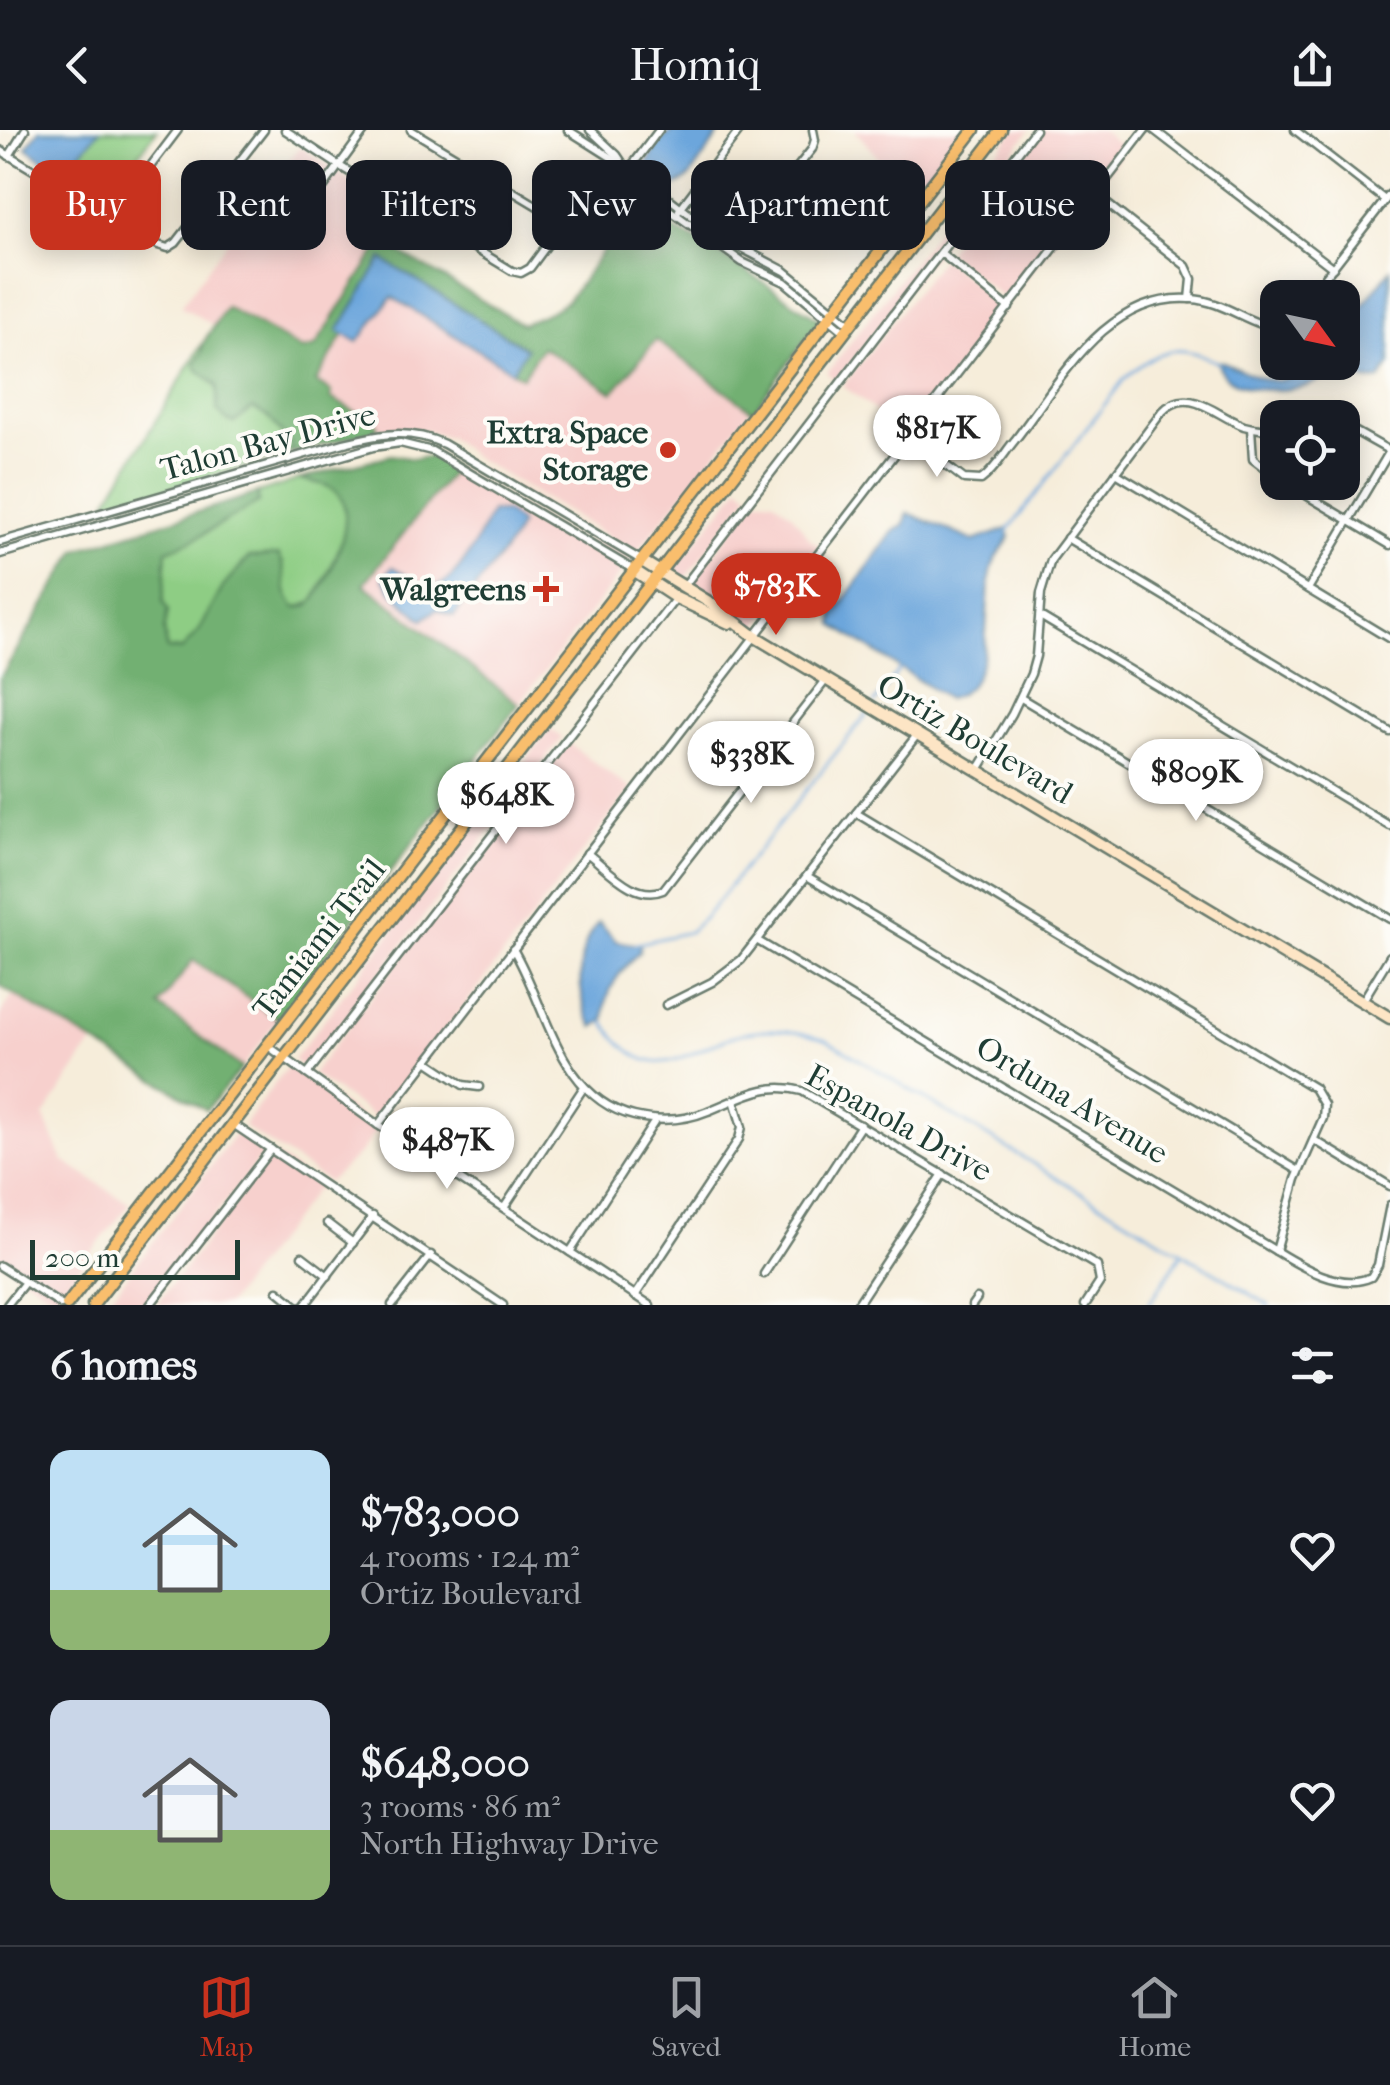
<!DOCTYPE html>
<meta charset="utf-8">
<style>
body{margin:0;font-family:"IM FELL French Canon",serif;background:#242831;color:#f1f3f6;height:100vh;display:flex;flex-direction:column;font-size:38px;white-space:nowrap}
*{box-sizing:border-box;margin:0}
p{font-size:32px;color:#9ea1a6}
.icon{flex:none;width:55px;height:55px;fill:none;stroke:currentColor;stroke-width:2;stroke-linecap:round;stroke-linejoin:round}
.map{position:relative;height:1175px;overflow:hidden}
.panel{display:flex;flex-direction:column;background:#171b24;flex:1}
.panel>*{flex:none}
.hud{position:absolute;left:30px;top:30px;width:1330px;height:90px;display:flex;gap:20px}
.needle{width:65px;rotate:123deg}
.controls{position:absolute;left:1260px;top:150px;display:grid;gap:20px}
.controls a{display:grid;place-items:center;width:100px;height:100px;border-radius:20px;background:#171b24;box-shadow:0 5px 25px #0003;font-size:50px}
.scale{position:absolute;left:30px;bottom:25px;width:210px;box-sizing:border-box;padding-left:10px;border:5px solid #1f3d34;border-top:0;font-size:28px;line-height:35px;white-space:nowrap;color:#1f3d34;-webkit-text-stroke:8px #fdfcf7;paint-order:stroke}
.price{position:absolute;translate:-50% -85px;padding:0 22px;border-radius:35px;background:#fff;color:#222;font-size:32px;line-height:65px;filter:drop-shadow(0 2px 5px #0008)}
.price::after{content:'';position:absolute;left:50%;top:60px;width:30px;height:22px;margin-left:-15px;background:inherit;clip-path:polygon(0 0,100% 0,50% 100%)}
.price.active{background:#c8321e;color:#fff}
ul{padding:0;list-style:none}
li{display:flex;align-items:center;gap:30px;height:250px;padding:0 50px}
li span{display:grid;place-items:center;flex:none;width:280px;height:200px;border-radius:20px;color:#555}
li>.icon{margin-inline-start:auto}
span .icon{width:120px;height:120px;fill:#fffc;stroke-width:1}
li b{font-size:42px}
h2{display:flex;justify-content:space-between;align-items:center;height:120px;padding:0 50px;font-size:42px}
.tag{padding:0 35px;border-radius:20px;background:#171b24;box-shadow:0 5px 25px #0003;font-size:35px;line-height:90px}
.tag.active{background:#c8321e;color:#fff}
header{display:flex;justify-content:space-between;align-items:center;height:130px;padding:0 50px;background:#171b24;font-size:45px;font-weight:600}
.tab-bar{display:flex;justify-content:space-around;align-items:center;height:140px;border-top:2px solid #363941;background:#171b24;font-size:28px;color:#9ea1a6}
.tab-bar a{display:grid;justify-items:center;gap:5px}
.tab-bar .active{color:#c8321e}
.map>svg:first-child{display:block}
.built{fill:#f7d0cd;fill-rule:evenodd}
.green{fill:#8ecd84;stroke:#56855c;stroke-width:2.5}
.forest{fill:#72b072;stroke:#487653;stroke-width:2.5}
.water{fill:#6ca6dc;stroke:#467288;stroke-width:2.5}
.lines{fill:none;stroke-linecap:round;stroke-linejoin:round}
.stream{stroke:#6ca6dc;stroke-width:2.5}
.street-casing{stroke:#6a7b6e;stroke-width:11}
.secondary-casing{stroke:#6a7b6e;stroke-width:15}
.primary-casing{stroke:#6a7b6e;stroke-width:15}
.street{stroke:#fff;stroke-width:6}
.secondary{stroke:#fde5c5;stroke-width:10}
.primary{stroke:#f9be6d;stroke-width:10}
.poi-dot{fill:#c8321e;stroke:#fdfcf7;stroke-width:4}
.labels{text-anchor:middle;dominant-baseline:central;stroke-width:8;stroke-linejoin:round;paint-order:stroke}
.poi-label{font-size:32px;font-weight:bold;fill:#1f3d34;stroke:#fdfcf7;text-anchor:end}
.street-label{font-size:32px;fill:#1f3d34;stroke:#fdfcf7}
</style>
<header><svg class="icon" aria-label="back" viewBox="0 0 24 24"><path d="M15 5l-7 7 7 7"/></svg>Homiq<svg class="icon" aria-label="share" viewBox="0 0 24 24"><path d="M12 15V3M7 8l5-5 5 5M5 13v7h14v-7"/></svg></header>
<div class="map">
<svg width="1390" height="1175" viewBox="0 0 1390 1175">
<rect width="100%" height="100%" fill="#fdfcf7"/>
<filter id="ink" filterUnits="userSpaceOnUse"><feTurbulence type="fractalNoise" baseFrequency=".01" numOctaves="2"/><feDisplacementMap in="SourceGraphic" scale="20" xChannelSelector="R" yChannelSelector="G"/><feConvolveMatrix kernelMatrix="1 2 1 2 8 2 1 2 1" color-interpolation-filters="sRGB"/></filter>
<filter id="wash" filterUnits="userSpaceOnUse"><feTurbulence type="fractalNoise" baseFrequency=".0048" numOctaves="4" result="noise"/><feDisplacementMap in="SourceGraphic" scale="40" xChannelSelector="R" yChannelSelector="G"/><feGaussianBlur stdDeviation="2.25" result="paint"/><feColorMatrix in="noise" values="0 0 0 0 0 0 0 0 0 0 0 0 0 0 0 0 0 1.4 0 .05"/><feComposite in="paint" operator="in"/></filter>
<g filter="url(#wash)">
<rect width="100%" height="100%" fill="#f6edda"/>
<!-- built -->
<g class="built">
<polygon points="855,0 964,0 912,69"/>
<polygon points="1014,0 1030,0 837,251 827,243"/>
<polygon points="1040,0 1101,0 1125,19 1008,172 946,122"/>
<polygon points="300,17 384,74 369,93 371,105 382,112 315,217 302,220 226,177 214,196 181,176 252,76"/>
<polygon points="942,128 1004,178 906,304 843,256"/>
<polygon points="391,167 521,246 542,217 613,262 656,210 751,279 636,423 477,329 450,308 425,300 377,300 377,294 330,268 315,253 344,204 359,211"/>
<polygon points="462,329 530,366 632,429 629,433 459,332"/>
<path d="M455 338 624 439 519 574 364 454ZM491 382 454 485 437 479 393 438 427 456 438 457 453 447 477 411Z"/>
<polygon points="740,356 750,364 683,451 671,444"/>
<polygon points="756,369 773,369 792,384 811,410 819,416 753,501 690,455"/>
<polygon points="550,599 562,608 306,939 293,930"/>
<polygon points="568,613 631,659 377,989 312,944"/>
<polygon points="194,829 278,889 242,938 159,875"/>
<polygon points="13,865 93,913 44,986 63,1031 130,1074 55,1167 0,1132 0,886"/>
<polygon points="288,936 377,998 362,1021 328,1052 243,996"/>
<polygon points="238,1001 266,1020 145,1175 105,1175"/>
<polygon points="273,1024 322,1057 314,1061 227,1175 156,1175"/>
</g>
<!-- green -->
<g class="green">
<polygon points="100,0 157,0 108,65 97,68 62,44"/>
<path d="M203 213C202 224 204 242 211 251 230 274 291 284 291 323L120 373 107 371Z"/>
<path d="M300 349C311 352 328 353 337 363 361 389 327 446 313 472L296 478 286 468 283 432 232 446 199 501 182 520 167 519 164 500 168 481 163 472 167 420 254 375 258 373V363Z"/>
</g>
<!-- forest -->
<g class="forest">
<path d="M647 87 705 114 820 190 753 281 656 210 613 262 542 217 522 247 512 241 526 218 382 129 339 201 344 204 316 252 332 262 331 268 377 294V300L291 323V314L269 288 253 278 234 293 226 290 217 280V255L197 239 195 233 202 224 203 213 226 177 302 220 315 217 382 112 522 194C534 188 554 182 565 172 591 146 608 96 647 87Z"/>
<path d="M391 325 414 329 435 326 455 338 364 454 519 574 278 889 193 830 159 876 242 938 206 980 0 856V548L77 420 258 363V373L254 375 191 411 167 420 163 472 168 481 164 500 167 519 181 520 199 501 223 457 249 427 279 425C290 445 278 459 296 478L309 476C328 456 359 388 338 363 330 354 311 352 300 349Z"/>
</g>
<!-- water -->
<g class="water">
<polygon points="40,0 100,0 62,44 26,17"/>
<polygon points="674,0 722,0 689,48 676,56 651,45 646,35 661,10"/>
<polygon points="382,129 526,219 512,241 392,167 358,212 338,201"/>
<path d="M1390 140V234L1380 250C1364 253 1356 244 1341 244 1328 245 1315 254 1303 257 1278 263 1224 263 1218 232H1223C1258 246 1280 265 1314 233L1342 232 1343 201Z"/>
<path d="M491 382H506L520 394 513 409 454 486 437 479 423 490 397 467 383 448 393 437C404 443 416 453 428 456 454 463 482 401 491 382Z"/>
<path d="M908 383 974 411 1007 399 1010 407C1005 415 997 425 993 434 980 474 1000 557 947 569L834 495V485L893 402 904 395Z"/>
<path d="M599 792 616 811 640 815V821C621 840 603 860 605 890L594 897C576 867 574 818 599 792Z"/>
</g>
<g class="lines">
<!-- stream -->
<g class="stream">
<path d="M1007 402 1125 248C1158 218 1179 211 1220 234"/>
<polyline points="875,573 900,538"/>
<polyline points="636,814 689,802 706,786 871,579"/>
<path d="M604 892C656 969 688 914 749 902 777 897 801 902 827 910L1269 1175"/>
<polyline points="1148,1175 1182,1124"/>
</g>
</g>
</g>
<g filter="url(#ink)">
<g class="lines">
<defs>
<g id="street">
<polyline points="285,0 338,35 512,141 521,143 530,138 564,92 634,33 659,0"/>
<polyline points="411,0 564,92"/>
<polyline points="568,0 639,45 715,104 785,141 850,194"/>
<polyline points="590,0 617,25 633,49 657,71 742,132 785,152 845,202"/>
<polyline points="1154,0 1333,138"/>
<polyline points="1295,0 1385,70"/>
<polyline points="0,20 158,115 168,118 176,113 264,0"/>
<polyline points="9,26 25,0"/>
<polyline points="1096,65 1186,136 1192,149 1190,169"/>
<polyline points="679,80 740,0"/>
<polyline points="303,85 365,0"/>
<polyline points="112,87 178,0"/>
<polyline points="735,116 812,19 815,10 813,0"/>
<polyline points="941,123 1009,178"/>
<polyline points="1309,168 1390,64"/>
<polyline points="1251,298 1253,329 1278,348"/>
<path d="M909 307 964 349 981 350C995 340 1004 323 1015 310 1060 252 1106 162 1192 169 1224 171 1248 194 1278 199"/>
<polyline points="1116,343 1390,509"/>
<polyline points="1284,352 1390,415"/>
<polyline points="1067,408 1390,602"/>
<path d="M0 412 344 313C380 304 409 298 444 314L641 430"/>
<polyline points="0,424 373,317 400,313 432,321 634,440"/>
<polyline points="684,456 1035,0"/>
<polyline points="1308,459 1390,321 1342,294"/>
<polyline points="1040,486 1390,696"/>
<polyline points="1021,568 1390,789"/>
<path d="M978 640 1012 584 1031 544 1036 526 1041 463 1051 430 1162 282C1189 254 1216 286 1244 296 1255 299 1266 300 1278 300"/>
<polyline points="856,683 1314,958 1324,975 1323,988 1296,1049 1276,1121"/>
<path d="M587 723C608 739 635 772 663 760L826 550"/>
<polyline points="807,746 1299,1041"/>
<path d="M758 811 1276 1121C1302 1137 1341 1161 1371 1147L1378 1135 1390 1075"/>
<path d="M513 819C547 876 559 968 634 986 659 992 684 991 708 981 742 968 765 951 802 961L1097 1136 1100 1152 1085 1175"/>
<polyline points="1362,872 1390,826"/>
<polyline points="666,875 712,852 741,830 917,605"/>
<polyline points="268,916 378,995 650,1175"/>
<polyline points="427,931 463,955 479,957"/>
<polyline points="307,944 676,468"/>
<polyline points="233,994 503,1175"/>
<polyline points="378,995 1145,0"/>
<polyline points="1314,1010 1390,1056"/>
<polyline points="504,1078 584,957"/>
<polyline points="327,1093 353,1113"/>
<polyline points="570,1122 655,991"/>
<polyline points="302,1126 328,1146"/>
<polyline points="0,1136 61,1175"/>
<polyline points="764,1144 861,995"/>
<polyline points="278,1161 295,1175"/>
<polyline points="635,1166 739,1009 742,997 734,970"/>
<polyline points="7,1175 25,1152"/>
<polyline points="150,1175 271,1019"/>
<polyline points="305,1175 373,1086"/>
<polyline points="392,1175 431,1125"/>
<polyline points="857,1175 943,1044"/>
<polyline points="972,1175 977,1168"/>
</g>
<g id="secondary">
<polyline points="642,431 712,474 754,506 1390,888"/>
<polyline points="635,441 676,468 729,493"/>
</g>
<g id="primary">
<polyline points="67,1175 974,0"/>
<polyline points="93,1175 1001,0"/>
</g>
</defs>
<!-- street casing -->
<use href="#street" class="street-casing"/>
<!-- secondary casing -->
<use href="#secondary" class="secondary-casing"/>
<!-- primary casing -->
<use href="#primary" class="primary-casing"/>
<!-- street -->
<use href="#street" class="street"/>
<!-- secondary -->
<use href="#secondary" class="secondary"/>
<!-- primary -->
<use href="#primary" class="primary"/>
</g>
</g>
<!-- markers -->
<g class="poi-dot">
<circle cx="668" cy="320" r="10"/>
<path d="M541 444h10v10h10v10h-10v10h-10v-10h-10v-10h10z"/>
</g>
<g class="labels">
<!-- poi labels -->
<g class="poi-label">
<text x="648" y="302">Extra Space<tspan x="648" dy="37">Storage</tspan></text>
<text x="526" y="459">Walgreens</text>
</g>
<!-- street labels -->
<g class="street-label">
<text transform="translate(268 312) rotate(-15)">Talon Bay Drive</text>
<text transform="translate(975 609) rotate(31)">Ortiz Boulevard</text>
<text transform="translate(319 809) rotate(-52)">Tamiami Trail</text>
<text transform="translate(1072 970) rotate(31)">Orduna Avenue</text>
<text transform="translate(899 993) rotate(29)">Espanola Drive</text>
</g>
</g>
</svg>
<div class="controls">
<a><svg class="needle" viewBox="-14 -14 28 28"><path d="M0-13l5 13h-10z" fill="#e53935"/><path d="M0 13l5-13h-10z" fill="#9ea1a6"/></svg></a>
<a><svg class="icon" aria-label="locate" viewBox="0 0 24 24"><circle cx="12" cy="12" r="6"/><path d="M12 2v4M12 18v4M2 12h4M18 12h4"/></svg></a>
</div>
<div class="scale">200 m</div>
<b class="price" style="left:937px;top:350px">$817K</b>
<b class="price active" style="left:776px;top:508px">$783K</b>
<b class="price" style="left:751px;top:676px">$338K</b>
<b class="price" style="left:1196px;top:694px">$809K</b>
<b class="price" style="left:506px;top:717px">$648K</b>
<b class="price" style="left:447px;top:1062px">$487K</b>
<div class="hud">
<a class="tag active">Buy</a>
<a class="tag">Rent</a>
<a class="tag">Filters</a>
<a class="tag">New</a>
<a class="tag">Apartment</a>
<a class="tag">House</a>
</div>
</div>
<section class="panel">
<h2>6 homes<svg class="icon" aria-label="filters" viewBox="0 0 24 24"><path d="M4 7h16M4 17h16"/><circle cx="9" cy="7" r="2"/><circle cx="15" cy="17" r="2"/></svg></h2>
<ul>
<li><span style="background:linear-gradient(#bfe0f5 70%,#8fb573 0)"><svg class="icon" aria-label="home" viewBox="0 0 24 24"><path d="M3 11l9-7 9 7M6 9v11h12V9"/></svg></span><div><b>$783,000</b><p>4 rooms · 124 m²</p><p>Ortiz Boulevard</p></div><svg class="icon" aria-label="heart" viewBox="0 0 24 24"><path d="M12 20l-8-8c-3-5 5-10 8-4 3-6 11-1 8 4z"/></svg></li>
<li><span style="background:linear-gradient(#c9d6e8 65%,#8fb573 0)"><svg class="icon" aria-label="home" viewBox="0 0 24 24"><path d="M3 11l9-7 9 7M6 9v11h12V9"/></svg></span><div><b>$648,000</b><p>3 rooms · 86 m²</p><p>North Highway Drive</p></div><svg class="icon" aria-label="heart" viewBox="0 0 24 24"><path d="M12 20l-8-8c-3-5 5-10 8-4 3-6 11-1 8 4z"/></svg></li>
</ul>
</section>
<nav class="tab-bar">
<a class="active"><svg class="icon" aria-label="map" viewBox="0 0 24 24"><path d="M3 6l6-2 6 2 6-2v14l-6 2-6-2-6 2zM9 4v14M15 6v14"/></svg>Map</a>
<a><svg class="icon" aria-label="saved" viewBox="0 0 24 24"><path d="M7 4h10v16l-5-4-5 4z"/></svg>Saved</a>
<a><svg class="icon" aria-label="home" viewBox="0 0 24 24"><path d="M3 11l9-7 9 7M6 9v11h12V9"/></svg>Home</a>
</nav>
